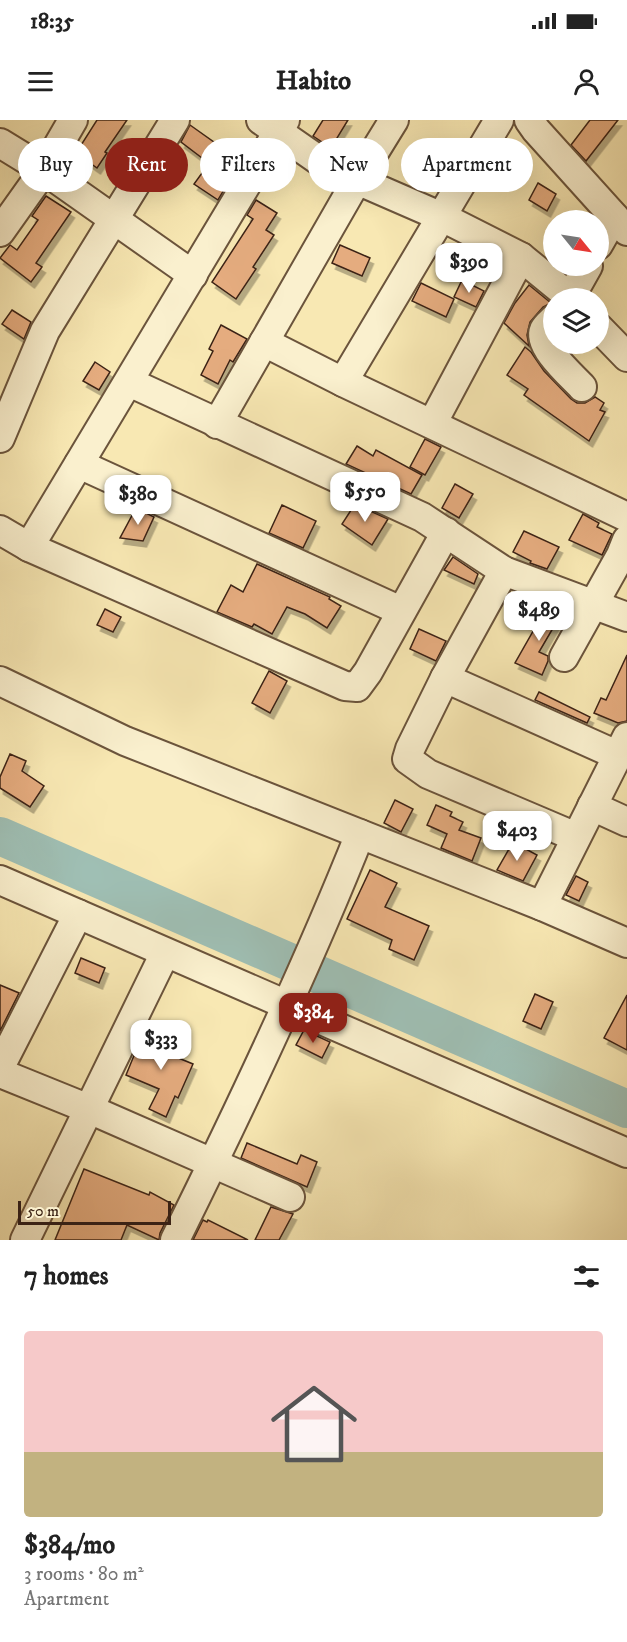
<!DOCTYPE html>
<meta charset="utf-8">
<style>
body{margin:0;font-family:"IM FELL DW Pica",serif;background:#f6f6f6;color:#222;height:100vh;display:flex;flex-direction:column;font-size:22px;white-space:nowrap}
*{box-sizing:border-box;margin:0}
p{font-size:20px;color:#767676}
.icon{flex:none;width:33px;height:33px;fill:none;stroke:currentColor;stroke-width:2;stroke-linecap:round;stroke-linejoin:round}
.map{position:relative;height:1120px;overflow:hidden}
.side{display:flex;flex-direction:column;background:#fff;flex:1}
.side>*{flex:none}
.guide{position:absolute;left:18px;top:18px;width:591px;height:54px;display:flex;gap:12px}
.needle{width:39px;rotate:120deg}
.tools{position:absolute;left:543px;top:90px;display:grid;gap:12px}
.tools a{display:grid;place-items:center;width:66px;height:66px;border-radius:50%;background:#fff;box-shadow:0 6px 24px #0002;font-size:30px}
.scale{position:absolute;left:18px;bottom:15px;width:153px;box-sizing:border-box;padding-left:6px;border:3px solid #3c2315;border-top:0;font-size:16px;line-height:21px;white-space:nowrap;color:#3c2315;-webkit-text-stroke:4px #faf0ce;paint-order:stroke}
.price{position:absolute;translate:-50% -51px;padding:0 14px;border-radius:12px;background:#fff;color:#222;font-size:20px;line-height:39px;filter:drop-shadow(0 2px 3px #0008)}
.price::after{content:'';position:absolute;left:50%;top:36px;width:18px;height:14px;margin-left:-9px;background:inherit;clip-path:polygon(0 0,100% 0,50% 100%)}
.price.on{background:#8f2418;color:#fff}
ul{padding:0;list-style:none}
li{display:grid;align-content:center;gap:12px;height:318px;padding:0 24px}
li+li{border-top:2px solid #e0e0e0}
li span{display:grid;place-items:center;height:186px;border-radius:6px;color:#555}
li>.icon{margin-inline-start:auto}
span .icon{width:108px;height:108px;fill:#fffc;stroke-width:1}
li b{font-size:26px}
h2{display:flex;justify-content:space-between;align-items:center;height:72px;padding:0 24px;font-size:26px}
.pill{padding:0 21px;border-radius:27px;background:#fff;box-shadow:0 6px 24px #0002;font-size:21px;line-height:54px}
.pill.on{background:#8f2418;color:#fff}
.status{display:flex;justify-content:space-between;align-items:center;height:42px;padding:0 30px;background:#fff;direction:ltr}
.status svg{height:16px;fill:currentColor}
header{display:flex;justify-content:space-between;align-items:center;height:78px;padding:0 24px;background:#fff;font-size:27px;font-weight:700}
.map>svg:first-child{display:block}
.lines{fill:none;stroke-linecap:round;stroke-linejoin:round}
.river{stroke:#9fbfb4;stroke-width:38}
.building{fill:#e5ac7f;stroke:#3c2315;stroke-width:1.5;filter:url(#shadow)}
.minor-casing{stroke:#6b543c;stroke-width:32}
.minor{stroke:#faf0ce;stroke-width:28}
</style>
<div class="status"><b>18:35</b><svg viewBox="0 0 49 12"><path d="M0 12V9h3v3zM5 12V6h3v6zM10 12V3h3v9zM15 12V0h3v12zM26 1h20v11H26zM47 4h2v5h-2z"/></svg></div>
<header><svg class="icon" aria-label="menu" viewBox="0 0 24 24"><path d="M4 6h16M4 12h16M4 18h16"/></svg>Habito<svg class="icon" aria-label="person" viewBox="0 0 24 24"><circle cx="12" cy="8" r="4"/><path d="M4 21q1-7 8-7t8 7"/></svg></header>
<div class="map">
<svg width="627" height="1120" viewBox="0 0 627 1120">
<defs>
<filter id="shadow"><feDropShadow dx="3.5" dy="6" stdDeviation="0" flood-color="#0004"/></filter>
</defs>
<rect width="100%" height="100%" fill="#f8e8b3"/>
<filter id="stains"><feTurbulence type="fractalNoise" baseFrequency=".00333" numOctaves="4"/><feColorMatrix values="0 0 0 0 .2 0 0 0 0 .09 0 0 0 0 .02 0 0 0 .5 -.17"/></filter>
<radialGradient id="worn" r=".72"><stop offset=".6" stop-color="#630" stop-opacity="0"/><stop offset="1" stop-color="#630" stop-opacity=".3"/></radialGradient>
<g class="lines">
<!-- river -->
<polyline class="river" points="0,716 627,989"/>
</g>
<!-- building -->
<g class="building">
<polygon points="97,0 127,0 105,32 107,33 97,48 76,33"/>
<polygon points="323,0 348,0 331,28 313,16"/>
<polygon points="590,0 618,0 586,41 571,25"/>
<polygon points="190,5 218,25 206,41 181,22"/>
<polygon points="210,42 231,58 218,80 194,64"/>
<polygon points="538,63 556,74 547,91 529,80"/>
<polygon points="46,76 71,92 36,143 42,147 31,162 0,138 10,125 17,130 38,100 32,96"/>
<polygon points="256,80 277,93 266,110 274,115 253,147 256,149 236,179 212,162 253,99 247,95"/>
<polygon points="340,125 370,138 362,156 332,143"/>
<polygon points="462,160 484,171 476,187 454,177"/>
<polygon points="421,163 454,179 446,197 412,181"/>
<polygon points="529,165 551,183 543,187 530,202 527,215 529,226 504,203 515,183"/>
<polygon points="12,190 31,202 24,219 2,204"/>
<polygon points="221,205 247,219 233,242 230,240 218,264 201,255 213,231 209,229"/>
<polygon points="525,227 531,232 544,251 571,279 577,283 585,283 595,277 604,283 600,290 605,292 589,321 524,275 528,269 507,255"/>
<polygon points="95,242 110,252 99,270 83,261"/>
<polygon points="425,319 441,327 425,355 410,347"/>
<polygon points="357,326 373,336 376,330 422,355 411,374 346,344"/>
<polygon points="455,364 473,374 459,398 442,388"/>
<polygon points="355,384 388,399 372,425 342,404"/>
<polygon points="282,385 316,401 303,428 269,413"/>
<polygon points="136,388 154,397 143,421 120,418"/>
<polygon points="583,394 599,403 597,407 612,414 602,435 569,420"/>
<polygon points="524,411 559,427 547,449 530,443 531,441 513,432"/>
<polygon points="453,437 478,454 474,464 444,450"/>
<polygon points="257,444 330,477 329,479 341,486 327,508 305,494 287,487 272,514 254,504 252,507 217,492 231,465 243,472"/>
<polygon points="548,485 563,491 539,532 548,536 548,541 542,555 515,543"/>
<polygon points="105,489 121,497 113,512 97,505"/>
<polygon points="419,509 446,521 436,541 410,529"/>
<polygon points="627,535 627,601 618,603 594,593 601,578 606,580"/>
<polygon points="269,551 287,561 270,593 252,583"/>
<polygon points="539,572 590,597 587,603 535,580"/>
<polygon points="10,634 26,641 22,651 44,666 30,687 0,668 0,657"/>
<polygon points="395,680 413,689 401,712 384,703"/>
<polygon points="436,685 452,692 450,696 463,702 459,710 481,718 472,741 441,728 447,714 427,705"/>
<polygon points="513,722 537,735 523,761 497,750"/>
<polygon points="370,750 397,763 385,787 429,806 414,840 389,829 392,820 347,799"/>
<polygon points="576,756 588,762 579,781 566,775"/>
<polygon points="81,838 105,848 99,863 75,853"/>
<polygon points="0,865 19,873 0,911"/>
<polygon points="535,874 553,882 541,909 523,901"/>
<polygon points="627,875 627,930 604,918"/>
<polygon points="304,910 330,922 322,938 296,925"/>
<polygon points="164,913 183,921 176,937 193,944 178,978 175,976 166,997 149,989 159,969 126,955 140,921 158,929"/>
<polygon points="247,1023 297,1044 301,1035 317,1042 307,1067 241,1038"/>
<polygon points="84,1049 149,1075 150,1072 174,1085 160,1113 159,1120 127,1105 121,1120 55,1120"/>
<polygon points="271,1087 293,1094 279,1120 255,1120"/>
<polygon points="203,1100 207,1102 208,1100 248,1120 193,1120"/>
</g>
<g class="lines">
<defs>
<g id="minor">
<polyline points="261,0 317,39 357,60 442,97 521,137 571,178"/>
<polyline points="529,0 536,10 627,111"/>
<polyline points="0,23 44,50 193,155"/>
<polyline points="0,112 44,50 73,0"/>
<polyline points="598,125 614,97"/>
<polyline points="570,178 588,146"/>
<path d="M554 199C551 202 546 206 544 210 537 226 572 256 582 267"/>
<polyline points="598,207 627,237"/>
<polyline points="264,222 343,262 627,397"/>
<polyline points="129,262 422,397 504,451 627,497"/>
<polyline points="343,262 499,0"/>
<polyline points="217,304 357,60 394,0"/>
<polyline points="432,304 521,137"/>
<polyline points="0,318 45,211 175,0"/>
<polyline points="79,344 401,491"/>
<polyline points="0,410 29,427 345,566 357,567 368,552 446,412"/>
<polyline points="29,427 285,0"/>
<polyline points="504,451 445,558 410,629 407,639 428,654 576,717"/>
<polyline points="564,537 621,435 627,420"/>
<polyline points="445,558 617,635"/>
<polyline points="0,561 125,621 542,786 627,823"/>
<polyline points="592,686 627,702"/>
<polyline points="0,760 627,1033"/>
<polyline points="542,786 627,617"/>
<polyline points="0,947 78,794"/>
<polyline points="0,953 89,989 290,1077"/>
<polyline points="25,1120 165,833"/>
<path d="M175 1120C241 987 305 852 360 714"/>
</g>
</defs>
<!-- minor casing -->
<use href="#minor" class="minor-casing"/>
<!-- minor -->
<use href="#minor" class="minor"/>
</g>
<rect width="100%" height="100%" filter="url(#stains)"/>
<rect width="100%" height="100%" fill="url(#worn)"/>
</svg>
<div class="tools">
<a><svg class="needle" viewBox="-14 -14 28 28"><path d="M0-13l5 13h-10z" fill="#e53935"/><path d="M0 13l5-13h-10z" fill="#767676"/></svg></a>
<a><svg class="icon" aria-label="layers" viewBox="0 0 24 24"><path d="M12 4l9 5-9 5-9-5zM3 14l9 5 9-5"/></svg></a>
</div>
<div class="scale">50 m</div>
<b class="price" style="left:469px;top:174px">$390</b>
<b class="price" style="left:365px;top:403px">$550</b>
<b class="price" style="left:138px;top:406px">$380</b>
<b class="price" style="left:539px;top:522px">$489</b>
<b class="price" style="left:517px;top:742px">$403</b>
<b class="price on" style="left:313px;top:924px">$384</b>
<b class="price" style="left:161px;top:951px">$333</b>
<div class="guide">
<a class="pill">Buy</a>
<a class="pill on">Rent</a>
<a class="pill">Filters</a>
<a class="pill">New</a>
<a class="pill">Apartment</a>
</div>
</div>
<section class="side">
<h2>7 homes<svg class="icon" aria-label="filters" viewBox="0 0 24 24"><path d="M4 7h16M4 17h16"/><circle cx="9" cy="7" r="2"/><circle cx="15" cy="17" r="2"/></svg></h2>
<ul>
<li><span style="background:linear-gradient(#f6c9c9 65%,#c2b280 0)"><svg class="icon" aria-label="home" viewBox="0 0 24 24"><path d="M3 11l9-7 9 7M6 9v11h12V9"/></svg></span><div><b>$384/mo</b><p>3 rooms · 80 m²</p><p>Apartment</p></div></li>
</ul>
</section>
